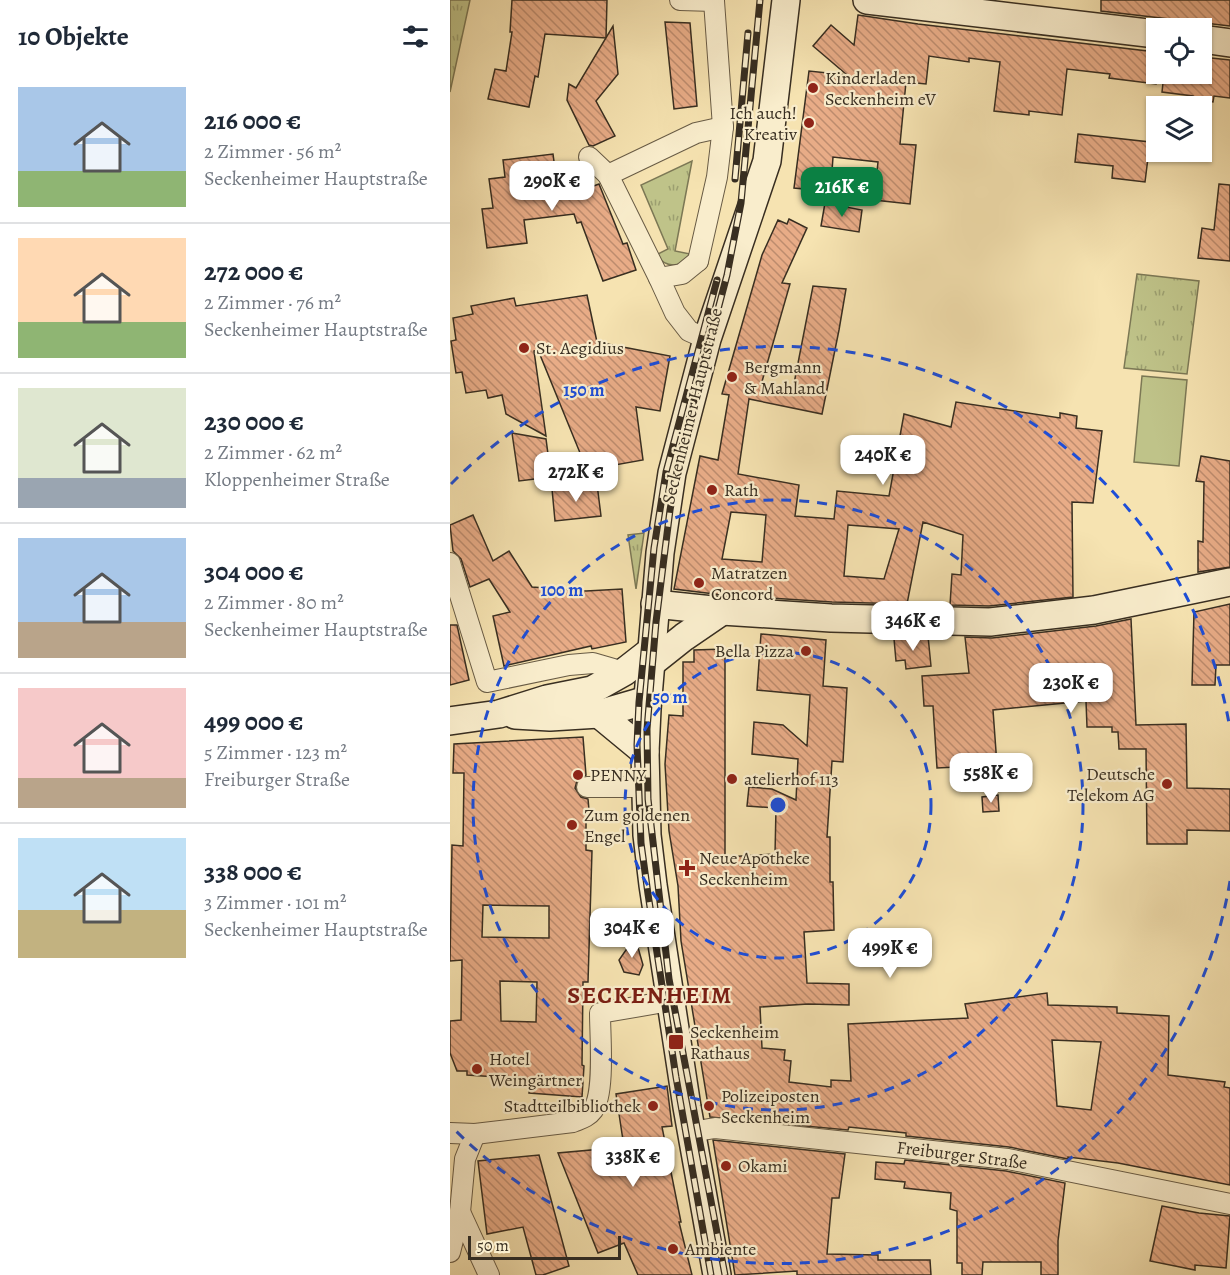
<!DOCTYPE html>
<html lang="de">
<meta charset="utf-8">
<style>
body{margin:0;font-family:Alegreya,serif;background:#f2f2f3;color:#1f2937;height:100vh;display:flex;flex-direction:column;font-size:22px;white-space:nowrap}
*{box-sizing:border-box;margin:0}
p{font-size:20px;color:#747a83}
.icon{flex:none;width:33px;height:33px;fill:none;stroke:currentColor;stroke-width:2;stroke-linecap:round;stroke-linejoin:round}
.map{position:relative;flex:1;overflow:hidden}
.drawer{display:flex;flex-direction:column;background:#fff;width:450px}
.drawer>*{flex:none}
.buttons{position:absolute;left:696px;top:18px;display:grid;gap:12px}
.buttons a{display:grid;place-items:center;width:66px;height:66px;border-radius:0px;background:#fff;box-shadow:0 2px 4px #0004;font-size:30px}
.scale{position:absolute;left:18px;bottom:15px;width:153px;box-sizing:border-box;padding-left:6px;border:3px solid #382e21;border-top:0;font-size:16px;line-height:21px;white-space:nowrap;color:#382e21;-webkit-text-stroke:4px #f9edcc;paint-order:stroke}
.price{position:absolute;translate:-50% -51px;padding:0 14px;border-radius:12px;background:#fff;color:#222;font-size:20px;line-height:39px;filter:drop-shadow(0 2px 3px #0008)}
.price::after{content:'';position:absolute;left:50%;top:36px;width:18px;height:14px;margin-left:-9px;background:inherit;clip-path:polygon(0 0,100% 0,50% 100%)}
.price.active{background:#0b8043;color:#fff}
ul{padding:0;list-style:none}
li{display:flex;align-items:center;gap:18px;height:150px;padding:0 18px}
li+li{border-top:2px solid #e0e1e3}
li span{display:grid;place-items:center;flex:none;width:168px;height:120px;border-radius:0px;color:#555}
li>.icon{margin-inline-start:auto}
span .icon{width:72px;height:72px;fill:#fffc;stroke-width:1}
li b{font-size:26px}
h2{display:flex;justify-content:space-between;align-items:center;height:72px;padding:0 18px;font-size:26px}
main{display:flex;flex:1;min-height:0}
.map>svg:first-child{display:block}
.grass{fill:url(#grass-tufts);stroke:#7c7855;stroke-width:1.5}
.pitch{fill:#bfc389;stroke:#7c7855;stroke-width:1.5}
.building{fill:url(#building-back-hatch);stroke:#382e21;stroke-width:1.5;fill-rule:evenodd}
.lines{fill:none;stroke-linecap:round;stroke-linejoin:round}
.street-casing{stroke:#685b45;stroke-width:22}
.secondary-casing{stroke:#382e21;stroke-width:30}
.street{stroke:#f9edcc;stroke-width:20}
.secondary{stroke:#f9edcc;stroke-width:27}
.rail-casing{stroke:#382e21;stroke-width:7}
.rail{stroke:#f9edcc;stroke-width:4.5;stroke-dasharray:14;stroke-linecap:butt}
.ring{fill:none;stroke:#1d4ed8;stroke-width:3;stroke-dasharray:10 8}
.poi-dot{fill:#8f2418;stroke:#f9edcc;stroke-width:2}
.labels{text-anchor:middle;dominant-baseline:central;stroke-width:4.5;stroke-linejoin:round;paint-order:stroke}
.poi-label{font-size:18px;fill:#382e21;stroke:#f9edcc;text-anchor:start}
.street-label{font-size:18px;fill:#382e21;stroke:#f9edcc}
.district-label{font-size:24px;font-weight:bold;letter-spacing:1.5px;fill:#7a1f14;stroke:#f9edcc}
.centre{fill:#1d4ed8;stroke:#f9edcc;stroke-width:3}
.ring-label{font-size:18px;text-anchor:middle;font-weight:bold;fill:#1d4ed8;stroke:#f9edcc;stroke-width:4.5;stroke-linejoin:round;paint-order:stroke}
</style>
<main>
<section class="drawer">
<h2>10 Objekte<svg class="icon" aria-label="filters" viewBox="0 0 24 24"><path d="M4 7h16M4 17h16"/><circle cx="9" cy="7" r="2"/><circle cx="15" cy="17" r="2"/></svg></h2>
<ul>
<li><span style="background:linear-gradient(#a9c7e8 70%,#8fb573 0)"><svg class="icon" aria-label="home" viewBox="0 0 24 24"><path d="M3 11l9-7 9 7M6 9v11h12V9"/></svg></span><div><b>216 000 €</b><p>2 Zimmer · 56 m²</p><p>Seckenheimer Hauptstraße</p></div></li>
<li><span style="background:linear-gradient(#ffd9b3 70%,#8fb573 0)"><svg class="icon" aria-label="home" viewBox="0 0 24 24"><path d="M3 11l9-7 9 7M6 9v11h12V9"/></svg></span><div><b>272 000 €</b><p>2 Zimmer · 76 m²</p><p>Seckenheimer Hauptstraße</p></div></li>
<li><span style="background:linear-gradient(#dfe7d0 75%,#9aa5b1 0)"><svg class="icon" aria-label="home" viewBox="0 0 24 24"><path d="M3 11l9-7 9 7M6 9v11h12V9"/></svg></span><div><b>230 000 €</b><p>2 Zimmer · 62 m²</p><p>Kloppenheimer Straße</p></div></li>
<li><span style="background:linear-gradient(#a9c7e8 70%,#b9a48a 0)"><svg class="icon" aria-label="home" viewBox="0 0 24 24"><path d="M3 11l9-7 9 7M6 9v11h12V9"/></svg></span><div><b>304 000 €</b><p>2 Zimmer · 80 m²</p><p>Seckenheimer Hauptstraße</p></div></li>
<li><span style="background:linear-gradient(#f6c9c9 75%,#b9a48a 0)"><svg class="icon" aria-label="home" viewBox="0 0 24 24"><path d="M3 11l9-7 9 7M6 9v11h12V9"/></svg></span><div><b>499 000 €</b><p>5 Zimmer · 123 m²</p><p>Freiburger Straße</p></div></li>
<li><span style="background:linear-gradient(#bfe0f5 60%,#c2b280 0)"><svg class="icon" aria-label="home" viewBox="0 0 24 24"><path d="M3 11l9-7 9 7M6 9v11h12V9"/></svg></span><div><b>338 000 €</b><p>3 Zimmer · 101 m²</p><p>Seckenheimer Hauptstraße</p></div></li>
</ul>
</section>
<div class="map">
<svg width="780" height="1275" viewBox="0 0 780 1275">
<defs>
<pattern id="grass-tufts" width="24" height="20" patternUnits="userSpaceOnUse" patternTransform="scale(1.5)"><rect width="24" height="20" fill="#bfc389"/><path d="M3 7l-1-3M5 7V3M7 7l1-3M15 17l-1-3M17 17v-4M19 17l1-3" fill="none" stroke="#9c9f70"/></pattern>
<pattern id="building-back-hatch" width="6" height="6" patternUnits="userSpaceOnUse" patternTransform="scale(1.5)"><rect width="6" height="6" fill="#e8ac87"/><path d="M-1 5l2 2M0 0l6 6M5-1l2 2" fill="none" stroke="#bd8c6e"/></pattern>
</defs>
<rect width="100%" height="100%" fill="#f6e3b1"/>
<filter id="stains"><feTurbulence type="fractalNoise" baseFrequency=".00333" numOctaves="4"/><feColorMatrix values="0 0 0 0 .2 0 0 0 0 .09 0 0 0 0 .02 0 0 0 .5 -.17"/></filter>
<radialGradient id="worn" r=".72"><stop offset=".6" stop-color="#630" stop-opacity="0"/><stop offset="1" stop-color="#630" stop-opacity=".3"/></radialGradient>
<!-- grass -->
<g class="grass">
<polygon points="0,0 20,0 0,92"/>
<path d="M242 161 225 251 240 254C231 269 216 268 206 255L218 249 191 185Z"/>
<polygon points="687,274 749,281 737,374 674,368"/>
<polygon points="194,533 186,589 178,535"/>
</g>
<!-- pitch -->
<polygon class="pitch" points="692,376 737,380 729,466 684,462"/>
<!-- building -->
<g class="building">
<polygon points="62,0 157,0 156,38 95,34 88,77 85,76 79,107 38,99 45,69 56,71 62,32 60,32"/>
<polygon points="651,0 780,0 780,26 651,11"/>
<polygon points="408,15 468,24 706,52 706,84 659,78 660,74 617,69 612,115 579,111 579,115 544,111 550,62 519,58 519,62 479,56 476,84 456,82 450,144 466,145 460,204 424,200 428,162 383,157 382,171 377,170 374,191 344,188 359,71 397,75 363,46 381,25 404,45"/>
<polygon points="215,22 240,23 247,106 224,109"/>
<polygon points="163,26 168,74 146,101 165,136 143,146 139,145 117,100 119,84 126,88"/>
<polygon points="752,57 780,60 780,98 764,96 763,102 743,99 743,96 712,92 714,74 752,74"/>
<polygon points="628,134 700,142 695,182 662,178 663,166 625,162"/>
<polygon points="103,154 109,199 149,184 173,244 177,243 186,270 153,281 131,222 127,223 124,214 74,220 77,243 37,248 32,209 43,208 39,179 55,177 53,160"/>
<polygon points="769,184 780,185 780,261 748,258 752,228 764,230"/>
<polygon points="375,203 412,210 409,232 371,226"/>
<path d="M339 219 357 228 332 283 340 284 311 385 342 394 363 286 396 289 389 330 372 414 299 399 288 474 349 485 345 516 384 519 387 491 439 496 454 414 501 427 506 402 610 418V413L627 416 626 428 652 431 643 503 622 502 623 597 539 606 500 605 502 574 511 575 513 535 473 522 457 604 382 602 273 595 224 589 250 456 268 460 279 395 272 394 312 255 328 220 337 224ZM281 512 316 515 312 562 272 559ZM398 525 449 529 434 579 394 576Z"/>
<polygon points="137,295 147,342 220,356 210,411 186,407 193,460 137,470 88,350 84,351 96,436 56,414 52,395 38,398 36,390 16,393 12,372 6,373 1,341 6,340 3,318 23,314 21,306 64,298 66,306"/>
<polygon points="62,433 96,439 101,477 69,481"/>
<polygon points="751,456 780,461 780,567 748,572 748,541 753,542 754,482 746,481"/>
<polygon points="147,484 151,516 105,521 102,489"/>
<polygon points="23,515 43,561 59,551 82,587 136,591 172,589 176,642 142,649 141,646 54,666 43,616 60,612 39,579 20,587 11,559 3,551 0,525"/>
<polygon points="780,604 780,665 766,665 765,685 742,685 744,612"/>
<polygon points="681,619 686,725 736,724 737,788 780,789 780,831 737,830 737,844 697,844 696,749 669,749 668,732 662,732 662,727 637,727 636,701 543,710 547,765 487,768 483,706 474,706 472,676 519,673 515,637 542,638 646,626"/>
<polygon points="0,625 7,625 19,680 0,685"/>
<path d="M311 634 376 640 373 686 397 688 393 762 382 761 377 837H380V882H383L384 930 354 932 357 983 399 984V1005L358 1004 310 1007 312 1048 335 1050 334 1060 341 1061 339 1082 381 1087V1080L401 1081 398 1024 518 1018 515 1004 597 993 598 1005 667 1007V1013L719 1016 718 1075 775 1082 774 1087 780 1088V1185L668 1163 618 1157V1159L559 1147 456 1136V1133L399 1127 398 1130 260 1117 231 941 228 886 219 831 215 764 219 715 233 716V662H244V650L275 649V857L325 854 326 808 297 806 299 787 322 789 346 800 348 759 302 754 304 722 333 725 357 746 360 695 307 690ZM602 1040 651 1042 641 1110 607 1106Z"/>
<polygon points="478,636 481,666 456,669 455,660 446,661 444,639"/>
<path d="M133 737 136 775 127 781 125 788 131 797 138 799 140 821H136V850L142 851 138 982H133L132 1065 134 1066 132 1097 79 1093 80 1079 17 1075V1071H7L0 1053V1021L11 1020 12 960 0 961 2 845 13 846 14 773H3L4 744ZM33 905 99 906V938L32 937ZM50 981 87 982 86 1022 51 1021Z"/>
<polygon points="548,795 549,811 533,812 532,797"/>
<polygon points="185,937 193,965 189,975 174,972 169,960"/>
<polygon points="217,1086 222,1126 212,1127 231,1222 229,1222 242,1275 188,1275 174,1243 148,1253 108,1153 174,1147 166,1094"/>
<polygon points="263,1140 395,1154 389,1198 382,1198 377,1254 428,1255 428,1260 480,1260 481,1275 347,1275 347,1271 285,1275"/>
<polygon points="89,1155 119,1266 93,1275 86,1275 73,1227 37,1234 28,1161"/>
<polygon points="455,1160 556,1171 615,1183 608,1241 608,1275 591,1275 591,1262 533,1262 532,1275 512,1275 512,1263 507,1263 507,1211 500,1209 501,1193 454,1188 455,1182 425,1179 426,1162 454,1164"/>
<polygon points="712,1206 749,1213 780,1216 776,1268 745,1265 745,1270 700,1261"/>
</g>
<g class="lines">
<defs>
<g id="street">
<polyline points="230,0 264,1 273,127 267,177 248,261"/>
<polyline points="139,157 158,175"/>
<polyline points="209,278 232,274 248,261"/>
<polyline points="257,339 239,331 225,313 209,278 158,175 246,133 273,127"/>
<polyline points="0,563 37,682 119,665 143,663 174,672"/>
<polyline points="137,787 196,787"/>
<polyline points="241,1132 265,1128 558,1159 780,1204"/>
<path d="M0 1133 25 1134 123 1122C130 1119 138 1117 143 1110 155 1093 150 1036 150 1013L220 1001"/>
<polyline points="10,1212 39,1275"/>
<polyline points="0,1252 10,1212 15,1159 25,1134"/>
</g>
<g id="secondary">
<polyline points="417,0 706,34"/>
<polyline points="752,39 780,43"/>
<polyline points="205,604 272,611 381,618 540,622 644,610 780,582"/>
<polyline points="200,664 234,637 272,611"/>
<polyline points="149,714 195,752"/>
<polyline points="65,715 100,717 149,714 197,700"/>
<polyline points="0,721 49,714 97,699 142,690 174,672 201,651"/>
<polyline points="267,1275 237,1107 203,885 197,835 195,752 197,709 210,553 222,473 257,339 317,161 336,0"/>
</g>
</defs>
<!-- street casing -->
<use href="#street" class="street-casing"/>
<!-- secondary casing -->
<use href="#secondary" class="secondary-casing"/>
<!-- street -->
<use href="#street" class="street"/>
<!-- secondary -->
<use href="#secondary" class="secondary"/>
<defs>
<g id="rail">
<polyline points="285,179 298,33"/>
<polyline points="261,1275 226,1077 198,894 191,843 187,745 189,702 204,548 216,472 267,280"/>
<polyline points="275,1275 219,979 198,799 197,729 206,622 220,510 232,446 277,275 291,203 310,0"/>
</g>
</defs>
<!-- rail casing -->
<use href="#rail" class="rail-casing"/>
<!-- rail -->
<use href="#rail" class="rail"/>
</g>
<!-- distance rings -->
<g class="ring">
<circle cx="328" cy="805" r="153"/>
<circle cx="328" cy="805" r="305"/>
<path d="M780 881A458 458 0 0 1 1 1126M1 484A458 458 0 0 1 780 729"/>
</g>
<!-- markers -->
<g class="poi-dot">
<circle cx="363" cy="88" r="6"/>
<circle cx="359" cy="123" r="6"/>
<circle cx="74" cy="348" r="6"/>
<circle cx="282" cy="377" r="6"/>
<circle cx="262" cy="490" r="6"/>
<circle cx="249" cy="583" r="6"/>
<circle cx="356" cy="651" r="6"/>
<circle cx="128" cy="775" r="6"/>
<circle cx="282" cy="779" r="6"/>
<circle cx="717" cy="784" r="6"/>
<circle cx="122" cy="825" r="6"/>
<path d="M234 859h6v6h6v6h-6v6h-6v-6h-6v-6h6z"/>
<rect x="218" y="1034" width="16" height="16" rx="3"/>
<circle cx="27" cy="1069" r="6"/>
<circle cx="203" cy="1106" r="6"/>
<circle cx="259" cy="1106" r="6"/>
<circle cx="276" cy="1166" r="6"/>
<circle cx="223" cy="1249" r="6"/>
</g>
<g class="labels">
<!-- poi labels -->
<g class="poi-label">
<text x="375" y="78">Kinderladen<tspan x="375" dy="21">Seckenheim eV</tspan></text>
<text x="347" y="113" text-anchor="end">Ich auch!<tspan x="347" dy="21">Kreativ</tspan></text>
<text x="86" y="348">St. Aegidius</text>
<text x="294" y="367">Bergmann<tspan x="294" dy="21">&amp; Mahland</tspan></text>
<text x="274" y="490">Rath</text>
<text x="261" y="573">Matratzen<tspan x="261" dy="21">Concord</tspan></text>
<text x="344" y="651" text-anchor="end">Bella Pizza</text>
<text x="705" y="774" text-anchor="end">Deutsche<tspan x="705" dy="21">Telekom AG</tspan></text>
<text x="140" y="775">PENNY</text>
<text x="294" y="779">atelierhof 113</text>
<text x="134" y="815">Zum goldenen<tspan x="134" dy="21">Engel</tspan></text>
<text x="249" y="858">Neue Apotheke<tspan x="249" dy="21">Seckenheim</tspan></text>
<text x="240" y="1032">Seckenheim<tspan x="240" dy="21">Rathaus</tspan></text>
<text x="39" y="1059">Hotel<tspan x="39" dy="21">Weingärtner</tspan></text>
<text x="271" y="1096">Polizeiposten<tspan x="271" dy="21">Seckenheim</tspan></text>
<text x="191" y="1106" text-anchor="end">Stadtteilbibliothek</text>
<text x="288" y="1166">Okami</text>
<text x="235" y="1249">Ambiente</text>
</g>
<!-- street labels -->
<g class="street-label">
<text transform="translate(242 406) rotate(-76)">Seckenheimer Hauptstraße</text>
<text transform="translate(512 1155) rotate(7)">Freiburger Straße</text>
</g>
<!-- district labels -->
<g class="district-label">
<text x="200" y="995">SECKENHEIM</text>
</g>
</g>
<circle cx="328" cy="805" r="9" class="centre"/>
<g class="ring-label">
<text x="134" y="396">150 m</text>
<text x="112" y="596">100 m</text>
<text x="220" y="703">50 m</text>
</g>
<rect width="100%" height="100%" filter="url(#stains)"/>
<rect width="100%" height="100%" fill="url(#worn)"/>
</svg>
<div class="buttons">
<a><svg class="icon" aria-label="locate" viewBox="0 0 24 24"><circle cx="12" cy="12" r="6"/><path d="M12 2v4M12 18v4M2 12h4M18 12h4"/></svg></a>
<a><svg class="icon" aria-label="layers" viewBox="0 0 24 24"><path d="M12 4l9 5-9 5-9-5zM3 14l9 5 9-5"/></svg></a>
</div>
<div class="scale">50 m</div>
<b class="price" style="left:102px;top:212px">290K €</b>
<b class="price active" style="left:392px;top:218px">216K €</b>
<b class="price" style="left:433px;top:486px">240K €</b>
<b class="price" style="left:126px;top:503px">272K €</b>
<b class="price" style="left:463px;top:652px">346K €</b>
<b class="price" style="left:621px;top:714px">230K €</b>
<b class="price" style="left:541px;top:804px">558K €</b>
<b class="price" style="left:182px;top:959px">304K €</b>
<b class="price" style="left:440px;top:979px">499K €</b>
<b class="price" style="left:183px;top:1188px">338K €</b>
</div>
</main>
